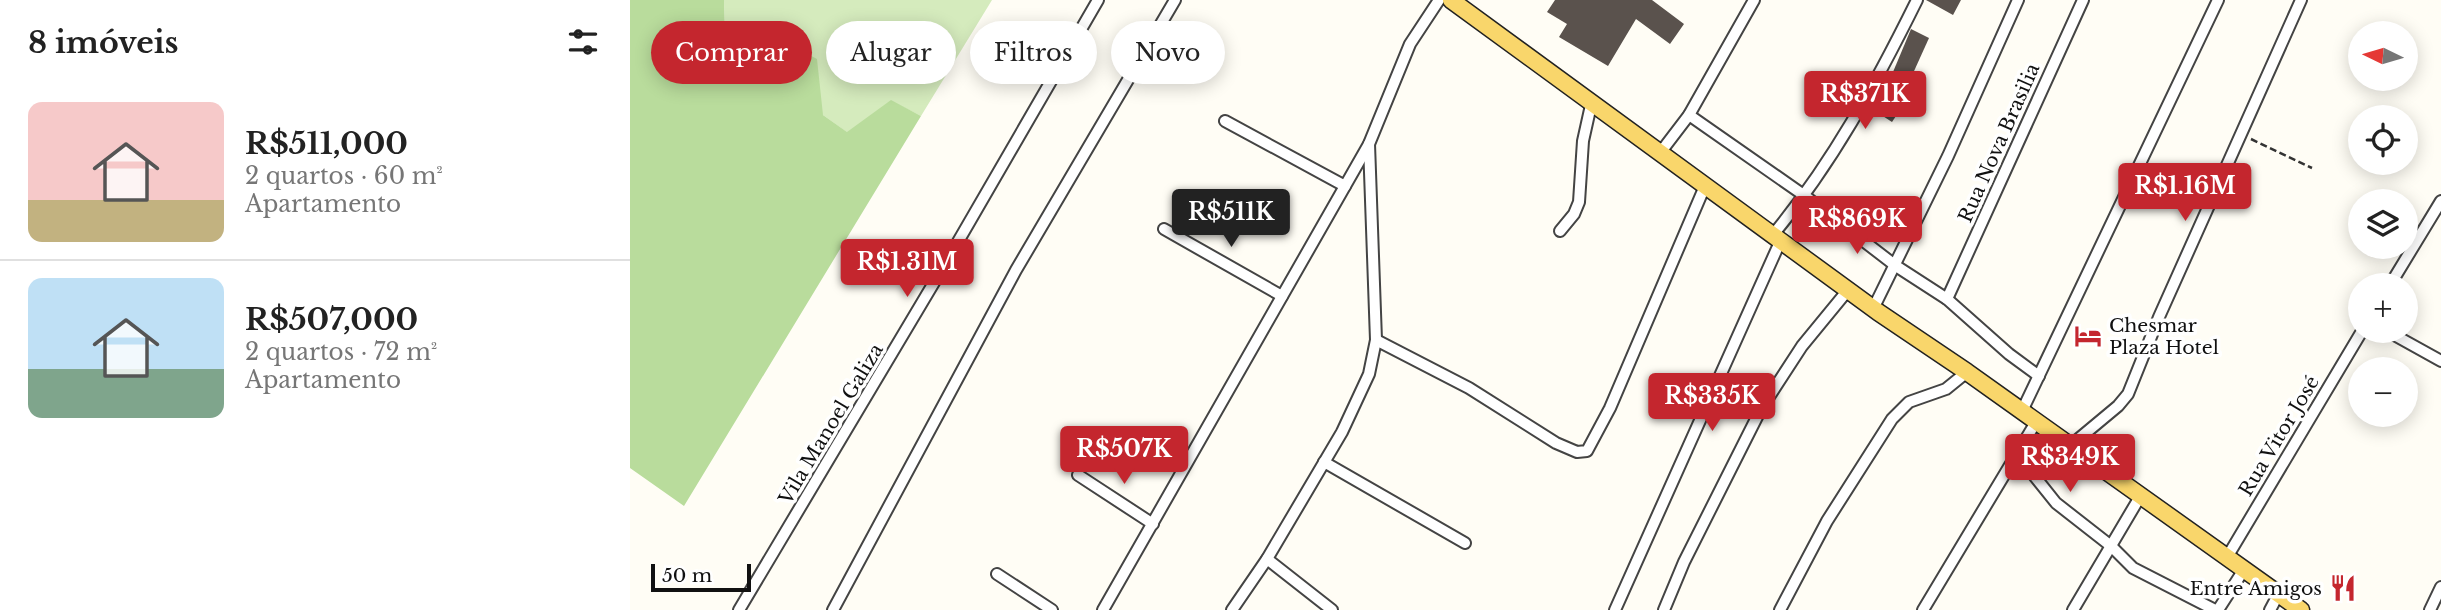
<!DOCTYPE html>
<html lang="pt">
<meta charset="utf-8">
<style>
body{margin:0;font-family:"Libre Baskerville",serif;background:#f6f6f6;color:#222;height:100vh;display:flex;flex-direction:column;font-size:26px;white-space:nowrap}
*{box-sizing:border-box;margin:0}
p{font-size:23px;color:#767676}
.icon{flex:none;width:38px;height:38px;fill:none;stroke:currentColor;stroke-width:2;stroke-linecap:round;stroke-linejoin:round}
.map{position:relative;flex:1;overflow:hidden}
.side{display:flex;flex-direction:column;background:#fff;width:630px}
.side>*{flex:none}
.guide{position:absolute;left:21px;top:21px;width:665px;height:63px;display:flex;gap:14px}
.needle{width:46px;rotate:275deg}
.buttons{position:absolute;left:1718px;top:21px;display:grid;gap:14px}
.buttons a{display:grid;place-items:center;width:70px;height:70px;border-radius:50%;background:#fff;box-shadow:0 4px 18px #0003;font-size:35px}
.scale{position:absolute;left:21px;bottom:18px;width:100px;box-sizing:border-box;padding-left:7px;border:4px solid #111;border-top:0;font-size:19px;line-height:24px;white-space:nowrap;color:#111;-webkit-text-stroke:5px #fff;paint-order:stroke}
.price{position:absolute;translate:-50% -60px;padding:0 16px;border-radius:7px;background:#c4262e;color:#fff;font-size:23px;line-height:46px;filter:drop-shadow(0 2px 4px #0008)}
.price::after{content:'';position:absolute;left:50%;top:42px;width:21px;height:16px;margin-left:-10px;background:inherit;clip-path:polygon(0 0,100% 0,50% 100%)}
.price.active{background:#222;color:#fff}
ul{padding:0;list-style:none}
li{display:flex;align-items:center;gap:21px;height:175px;padding:0 28px}
li+li{border-top:2px solid #e0e0e0}
li span{display:grid;place-items:center;flex:none;width:196px;height:140px;border-radius:14px;color:#555}
li>.icon{margin-inline-start:auto}
span .icon{width:84px;height:84px;fill:#fffc;stroke-width:1}
li b{font-size:30px}
h2{display:flex;justify-content:space-between;align-items:center;height:84px;padding:0 28px;font-size:30px}
.tag{padding:0 24px;border-radius:32px;background:#fff;box-shadow:0 4px 18px #0003;font-size:24px;line-height:63px}
.tag.active{background:#c4262e;color:#fff}
main{display:flex;flex:1;min-height:0}
.map>svg:first-child{display:block}
.green{fill:#d5ebbd}
.forest{fill:#b9dc9c}
.building{fill:#5a524d}
.lines{fill:none;stroke-linecap:round;stroke-linejoin:round}
.minor-casing{stroke:#444;stroke-width:14}
.primary-casing{stroke:#222;stroke-width:19}
.path{stroke:#333;stroke-width:2.5;stroke-dasharray:7 3.5;stroke-linecap:butt}
.minor{stroke:#fff;stroke-width:10}
.primary{stroke:#f9d66b;stroke-width:16}
.labels{text-anchor:middle;dominant-baseline:central;stroke-width:7;stroke-linejoin:round;paint-order:stroke}
.street-label{font-size:19px;fill:#111;stroke:#fff}
.poi-label{font-size:19px;fill:#111;stroke:#fff;text-anchor:start}
</style>
<main>
<section class="side">
<h2>8 imóveis<svg class="icon" aria-label="filters" viewBox="0 0 24 24"><path d="M4 7h16M4 17h16"/><circle cx="9" cy="7" r="2"/><circle cx="15" cy="17" r="2"/></svg></h2>
<ul>
<li><span style="background:linear-gradient(#f6c9c9 70%,#c2b280 0)"><svg class="icon" aria-label="home" viewBox="0 0 24 24"><path d="M3 11l9-7 9 7M6 9v11h12V9"/></svg></span><div><b>R$511,000</b><p>2 quartos · 60 m²</p><p>Apartamento</p></div></li>
<li><span style="background:linear-gradient(#bfe0f5 65%,#7fa58c 0)"><svg class="icon" aria-label="home" viewBox="0 0 24 24"><path d="M3 11l9-7 9 7M6 9v11h12V9"/></svg></span><div><b>R$507,000</b><p>2 quartos · 72 m²</p><p>Apartamento</p></div></li>
</ul>
</section>
<div class="map">
<svg width="1811" height="610" viewBox="0 0 1811 610">
<rect width="100%" height="100%" fill="#fffdf5"/>
<!-- green -->
<polygon class="green" points="94,0 362,0 291,116 261,101 218,133 193,115 138,55 124,83 96,63"/>
<!-- forest -->
<polygon class="forest" points="0,0 94,0 96,63 124,82 138,55 155,42 187,59 193,115 217,132 261,100 291,116 54,506 0,468"/>
<!-- building -->
<g class="building">
<polygon points="925,0 1022,0 1054,24 1040,44 1006,19 978,66 929,37 937,24 917,12"/>
<polygon points="1296,0 1331,0 1323,15"/>
<polygon points="1281,29 1299,38 1280,80 1263,72"/>
<polygon points="1247,95 1270,110 1262,122 1239,107"/>
</g>
<g class="lines">
<defs>
<g id="minor">
<polyline points="1059,115 1175,196 1266,266 1317,299 1379,354 1409,376"/>
<polyline points="595,121 715,186"/>
<polyline points="1030,153 1059,115 1124,0"/>
<polyline points="534,229 652,296"/>
<polyline points="930,231 944,214 949,202 953,141 961,105"/>
<path d="M1142 236C1202 164 1246 83 1287 0"/>
<polyline points="1760,285 1811,201"/>
<polyline points="1317,299 1453,0"/>
<polyline points="1243,309 1318,156 1388,0"/>
<polyline points="1757,331 1811,361"/>
<polyline points="746,340 839,388 926,443 947,452 957,451 980,408 1075,186"/>
<polyline points="1392,411 1588,0"/>
<polyline points="1440,446 1488,406 1498,394 1529,317 1671,0"/>
<polyline points="1386,453 1426,503 1481,546 1503,568 1585,610"/>
<polyline points="694,462 835,543"/>
<polyline points="448,475 523,524"/>
<polyline points="637,559 702,610"/>
<polyline points="1596,559 1732,331"/>
<polyline points="367,574 422,610"/>
<polyline points="109,610 318,259 468,0"/>
<polyline points="203,610 386,270 545,0"/>
<polyline points="473,610 739,144 780,44 809,0"/>
<polyline points="602,610 637,559 712,432 739,374 746,340 739,144"/>
<polyline points="985,610 1150,242"/>
<polyline points="1034,610 1054,562 1131,409 1172,346 1218,290"/>
<polyline points="1150,610 1197,521 1262,419 1279,402 1316,389 1337,372"/>
<polyline points="1293,610 1406,422"/>
<polyline points="1443,610 1511,495"/>
<polyline points="1588,610 1613,571"/>
<polyline points="1640,610 1648,595"/>
<polyline points="1800,610 1811,587"/>
</g>
<polyline id="primary" points="821,0 1248,312 1337,372 1671,610"/>
</defs>
<!-- minor casing -->
<use href="#minor" class="minor-casing"/>
<!-- primary casing -->
<use href="#primary" class="primary-casing"/>
<!-- path -->
<polyline class="path" points="1621,139 1682,168"/>
<!-- minor -->
<use href="#minor" class="minor"/>
<!-- primary -->
<use href="#primary" class="primary"/>
</g>
<!-- icons -->
<defs>
<symbol id="hotel-bare" viewBox="-9 -9 18 18"><path d="M-6-4.5h1.5V1H6V5H4.5V3h-9V5H-6ZM-4 0a1.8 1.8 0 1 1 3.6 0ZM.5 0V-2.5h3Q6-2.5 6 0Z" fill="#c4262e" stroke="#fff" stroke-width="2.5" paint-order="stroke"/></symbol>
<symbol id="restaurant-bare" viewBox="-9 -9 18 18"><path d="M-5-6h1v4h1v-4h1v4h1v-4h1v5L-1.5 .5V6h-2V.5L-5-1ZM5-6V6H3V1.5H1.5Q1.5-4 5-6Z" fill="#c4262e" stroke="#fff" stroke-width="2.5" paint-order="stroke"/></symbol>
</defs>
<g fill-rule="evenodd">
<use href="#hotel-bare" x="1439" y="317" width="38" height="38"/>
<use href="#restaurant-bare" x="1694" y="569" width="38" height="38"/>
</g>
<g class="labels">
<!-- street labels -->
<g class="street-label">
<text transform="translate(1369 143) rotate(-66)">Rua Nova Brasilia</text>
<text transform="translate(201 424) rotate(-59)">Vila Manoel Galiza</text>
<text transform="translate(1649 436) rotate(-59)">Rua Vitor José</text>
</g>
<!-- poi labels -->
<g class="poi-label">
<text x="1479" y="325">Chesmar<tspan x="1479" dy="22">Plaza Hotel</tspan></text>
<text x="1692" y="588" text-anchor="end">Entre Amigos</text>
</g>
</g>
</svg>
<div class="buttons">
<a><svg class="needle" viewBox="-14 -14 28 28"><path d="M0-13l5 13h-10z" fill="#e53935"/><path d="M0 13l5-13h-10z" fill="#767676"/></svg></a>
<a><svg class="icon" aria-label="locate" viewBox="0 0 24 24"><circle cx="12" cy="12" r="6"/><path d="M12 2v4M12 18v4M2 12h4M18 12h4"/></svg></a>
<a><svg class="icon" aria-label="layers" viewBox="0 0 24 24"><path d="M12 4l9 5-9 5-9-5zM3 14l9 5 9-5"/></svg></a>
<a>+</a>
<a>−</a>
</div>
<div class="scale">50 m</div>
<b class="price" style="left:1235px;top:131px">R$371K</b>
<b class="price" style="left:1555px;top:223px">R$1.16M</b>
<b class="price active" style="left:601px;top:249px">R$511K</b>
<b class="price" style="left:1227px;top:256px">R$869K</b>
<b class="price" style="left:277px;top:299px">R$1.31M</b>
<b class="price" style="left:1082px;top:433px">R$335K</b>
<b class="price" style="left:494px;top:486px">R$507K</b>
<b class="price" style="left:1440px;top:494px">R$349K</b>
<div class="guide">
<a class="tag active">Comprar</a>
<a class="tag">Alugar</a>
<a class="tag">Filtros</a>
<a class="tag">Novo</a>
</div>
</div>
</main>
